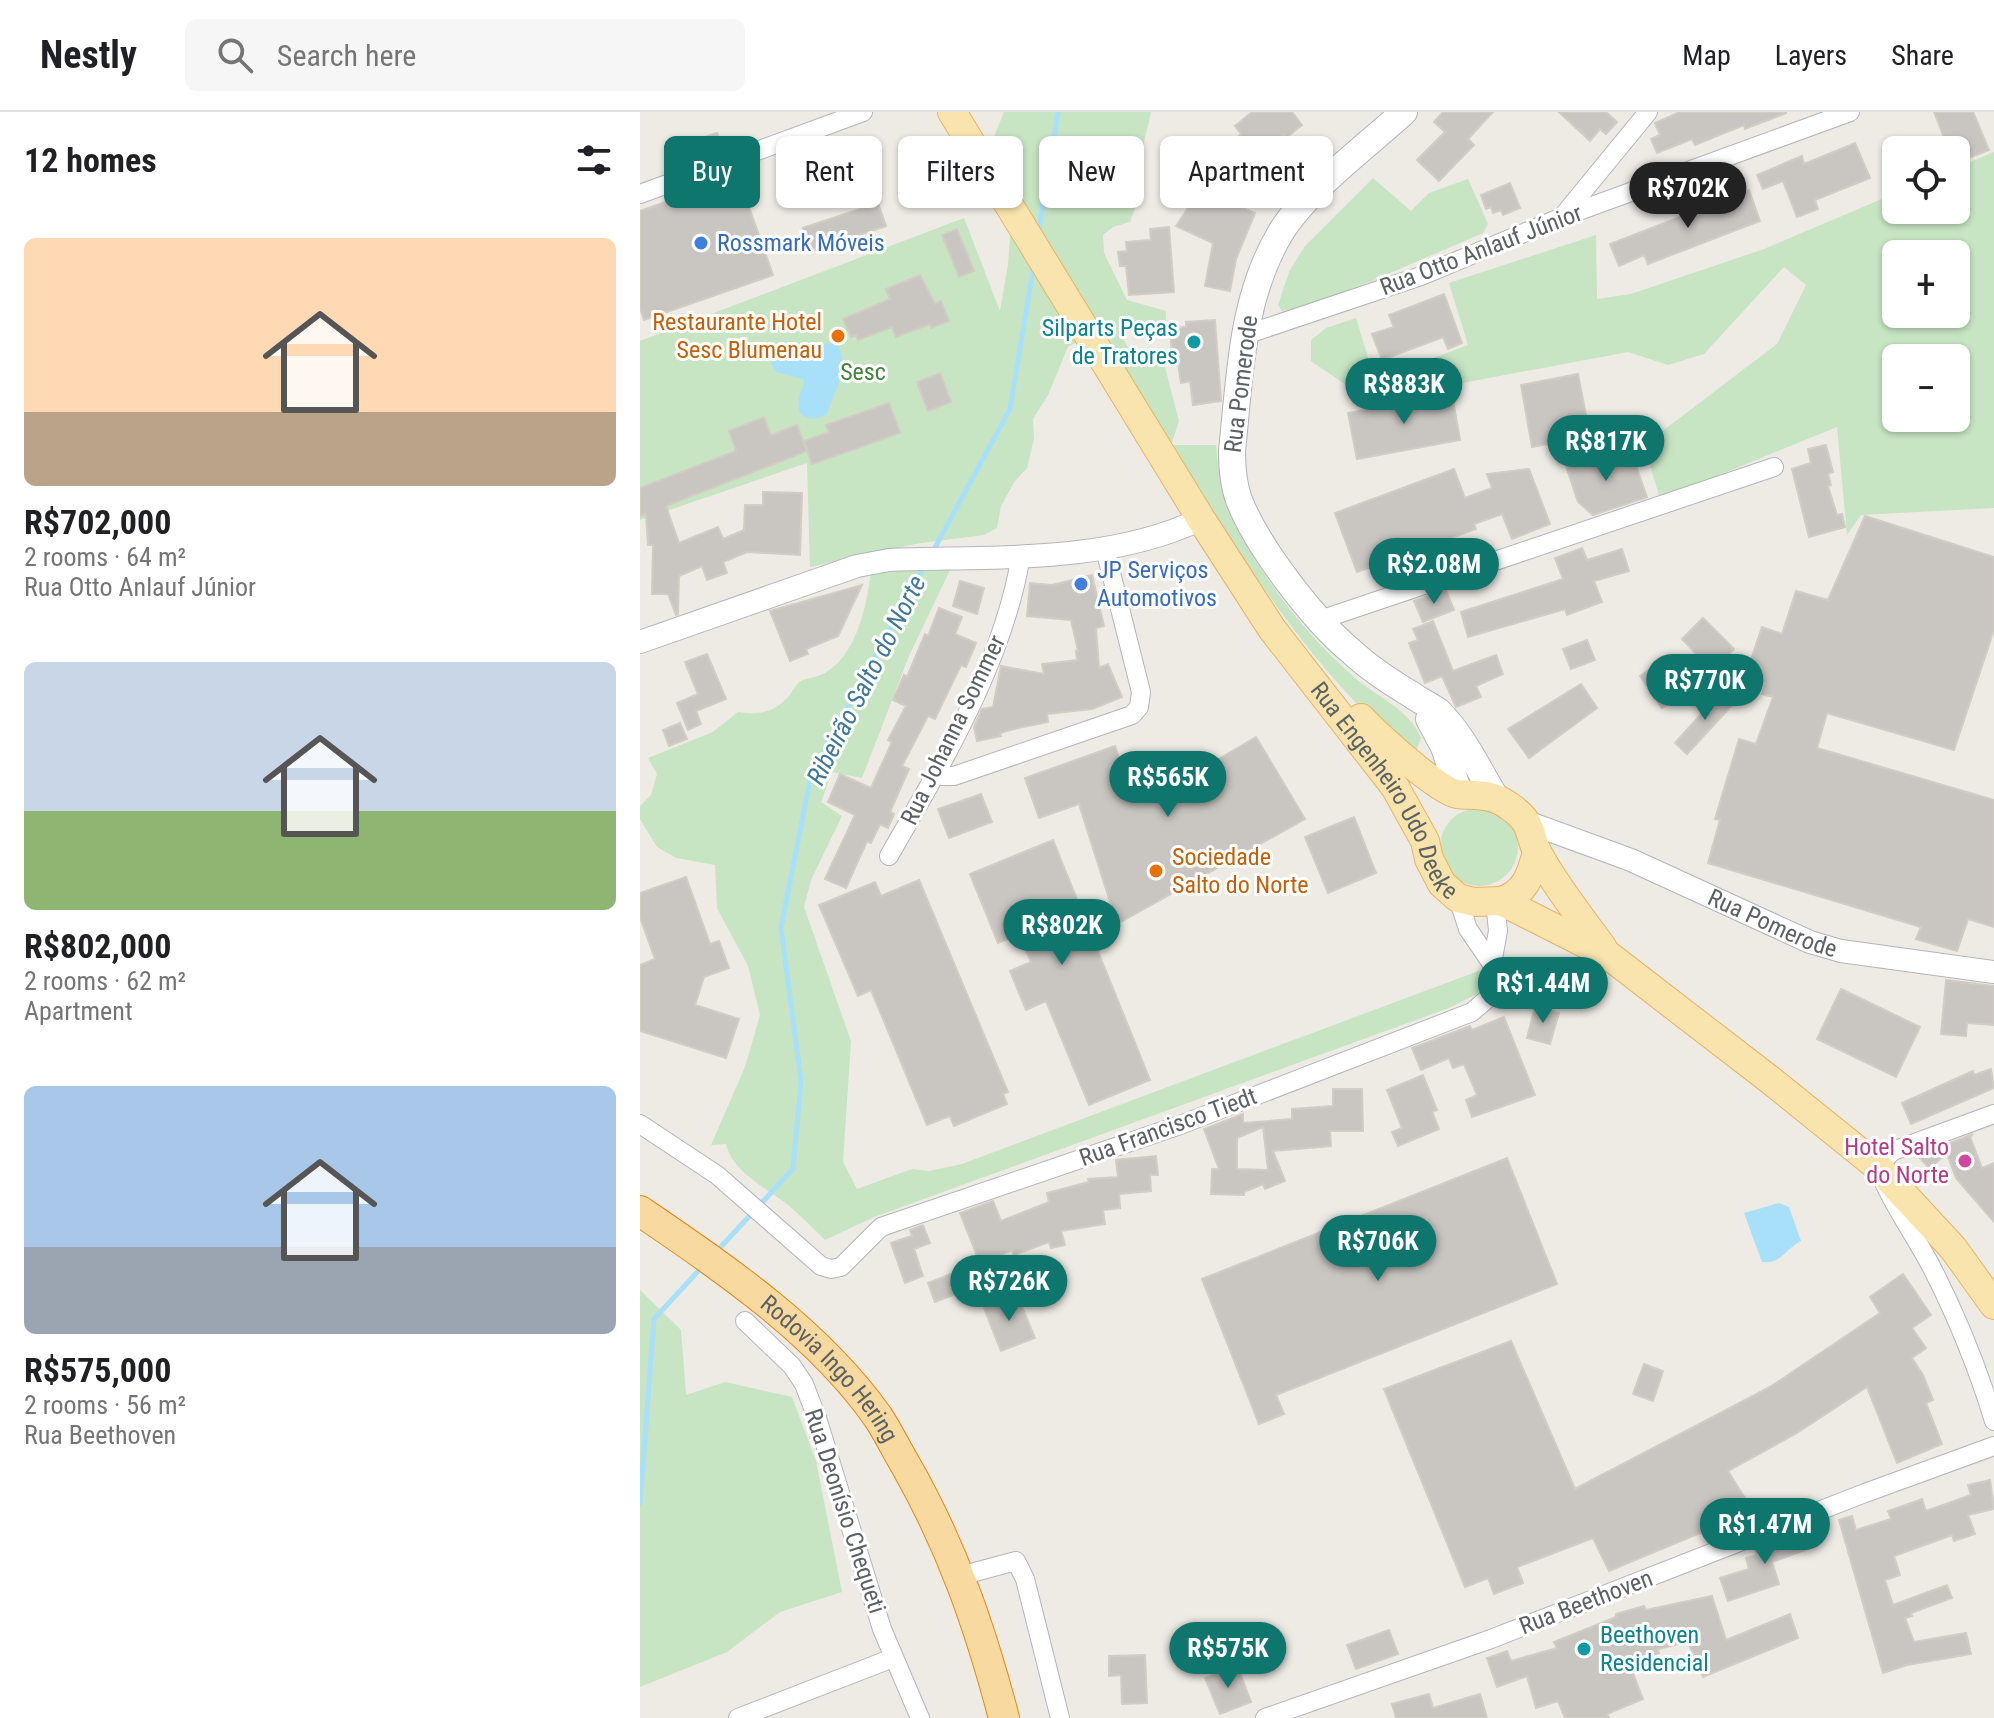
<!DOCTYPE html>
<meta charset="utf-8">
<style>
body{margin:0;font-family:"Roboto Condensed",sans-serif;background:#f6f6f6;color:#202124;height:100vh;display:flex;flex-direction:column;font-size:30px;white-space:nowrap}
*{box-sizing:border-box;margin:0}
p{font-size:26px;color:#757577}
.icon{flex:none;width:44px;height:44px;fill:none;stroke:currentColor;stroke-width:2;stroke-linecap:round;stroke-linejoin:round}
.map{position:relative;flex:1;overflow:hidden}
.drawer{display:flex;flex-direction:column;background:#fff;width:640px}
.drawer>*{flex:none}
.hud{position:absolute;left:24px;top:24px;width:760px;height:72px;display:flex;gap:16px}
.tools{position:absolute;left:1242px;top:24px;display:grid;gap:16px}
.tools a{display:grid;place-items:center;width:88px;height:88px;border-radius:12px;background:#fff;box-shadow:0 2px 6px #0004;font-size:40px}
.price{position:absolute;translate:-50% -68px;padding:0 18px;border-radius:28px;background:#0f766e;color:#fff;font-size:26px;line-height:52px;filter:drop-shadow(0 2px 4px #0008)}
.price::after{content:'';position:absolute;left:50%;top:48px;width:24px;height:18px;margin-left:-12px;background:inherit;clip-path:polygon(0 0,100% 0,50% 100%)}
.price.current{background:#222;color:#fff}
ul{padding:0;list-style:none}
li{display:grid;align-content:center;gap:16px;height:424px;padding:0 24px}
li span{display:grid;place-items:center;height:248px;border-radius:12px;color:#555}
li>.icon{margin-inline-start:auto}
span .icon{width:144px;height:144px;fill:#fffc;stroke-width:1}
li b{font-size:34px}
h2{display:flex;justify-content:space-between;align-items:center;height:96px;padding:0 24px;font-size:34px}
.chip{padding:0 28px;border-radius:12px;background:#fff;box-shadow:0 2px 6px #0004;font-size:28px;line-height:72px}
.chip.current{background:#0f766e;color:#fff}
header{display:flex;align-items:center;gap:48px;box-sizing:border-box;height:112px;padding:0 40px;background:#fff;border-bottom:2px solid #e0e0e0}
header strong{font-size:38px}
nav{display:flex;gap:44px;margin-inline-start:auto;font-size:28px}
.search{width:560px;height:72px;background:#f6f6f6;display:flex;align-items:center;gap:20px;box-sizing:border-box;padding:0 28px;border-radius:12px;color:#757577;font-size:30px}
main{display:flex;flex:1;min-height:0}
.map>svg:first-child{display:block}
.green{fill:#c7e4c3;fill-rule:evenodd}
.water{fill:#a9e0f9}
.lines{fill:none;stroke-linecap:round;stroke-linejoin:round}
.stream{stroke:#a9e0f9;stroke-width:5}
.building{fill:#c9c6c2;stroke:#d2ccc3;stroke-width:2;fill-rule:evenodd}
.minor-casing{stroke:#b2b5b9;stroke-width:20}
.tertiary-casing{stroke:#b2b5b9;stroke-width:24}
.secondary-casing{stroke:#b1b5b8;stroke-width:28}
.primary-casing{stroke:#e8b364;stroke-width:30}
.trunk-casing{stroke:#e38710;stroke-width:32}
.minor{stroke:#fff;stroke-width:18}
.tertiary{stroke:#fff;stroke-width:22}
.secondary{stroke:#fff;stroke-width:26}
.primary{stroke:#f9e4ae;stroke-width:28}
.trunk{stroke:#f8daa1;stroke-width:30}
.shop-dot{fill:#3f7fe0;stroke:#fff;stroke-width:3}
.food-dot{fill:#e8710a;stroke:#fff;stroke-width:3}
.culture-dot{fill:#0f9aa8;stroke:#fff;stroke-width:3}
.hotel-dot{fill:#d1479c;stroke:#fff;stroke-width:3}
.labels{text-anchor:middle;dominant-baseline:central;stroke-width:6;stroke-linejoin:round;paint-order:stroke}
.shop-label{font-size:24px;fill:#366cbe;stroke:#fff;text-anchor:start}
.street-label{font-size:24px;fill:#5c6164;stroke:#fff}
.food-label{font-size:24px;fill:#c56008;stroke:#fff;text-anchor:end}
.culture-label{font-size:24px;fill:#0d838f;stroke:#fff;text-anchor:end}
.park-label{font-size:24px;fill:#41843b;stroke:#fff}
.hotel-label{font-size:24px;fill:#b23c85;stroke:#fff;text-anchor:end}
.water-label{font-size:26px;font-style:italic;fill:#417799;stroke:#fff}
</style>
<header>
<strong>Nestly</strong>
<div class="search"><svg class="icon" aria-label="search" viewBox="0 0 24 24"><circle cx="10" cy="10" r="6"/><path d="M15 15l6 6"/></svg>Search here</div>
<nav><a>Map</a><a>Layers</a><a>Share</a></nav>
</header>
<main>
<section class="drawer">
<h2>12 homes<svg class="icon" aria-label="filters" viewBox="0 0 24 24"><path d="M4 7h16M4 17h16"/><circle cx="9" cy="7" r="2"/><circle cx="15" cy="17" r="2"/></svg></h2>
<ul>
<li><span style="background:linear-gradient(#ffd9b3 70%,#b9a48a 0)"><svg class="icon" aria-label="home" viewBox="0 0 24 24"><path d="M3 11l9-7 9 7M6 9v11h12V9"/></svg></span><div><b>R$702,000</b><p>2 rooms · 64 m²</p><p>Rua Otto Anlauf Júnior</p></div></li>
<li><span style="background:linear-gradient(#c9d6e8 60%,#8fb573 0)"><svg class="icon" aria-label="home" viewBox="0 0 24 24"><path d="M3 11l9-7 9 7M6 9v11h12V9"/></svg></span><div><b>R$802,000</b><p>2 rooms · 62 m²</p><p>Apartment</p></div></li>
<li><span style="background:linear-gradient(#a9c7e8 65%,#9aa5b1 0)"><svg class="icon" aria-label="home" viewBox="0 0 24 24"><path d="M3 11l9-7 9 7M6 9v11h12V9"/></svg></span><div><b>R$575,000</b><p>2 rooms · 56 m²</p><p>Rua Beethoven</p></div></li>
</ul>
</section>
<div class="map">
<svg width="1354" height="1606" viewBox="0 0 1354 1606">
<rect width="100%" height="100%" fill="#eeebe5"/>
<!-- green -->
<g class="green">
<polygon points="364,0 511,0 502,39 495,96 490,110 473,115 463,123 464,141 487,188 526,199 526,211 478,217 493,245 524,251 539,309 532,330 524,334 462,215 428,235 408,283 393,307 394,327 387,356 375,369 361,394 357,416 344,423 281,431 170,455 167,351 0,408 0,229 324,106 360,199 368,152 374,72 351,32"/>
<path d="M1354 40V396L1221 403 1207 423 1197 315 1020 387 1004 333 1137 232 1166 173 1144 155 1064 242 1028 253 988 240 721 290 712 277 671 249V228L686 216 716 206 735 268 828 233 809 171 956 123 957 187 991 182 1124 137 1256 81V98H1316V56ZM1256 142H1316V202H1256ZM1256 246H1316V306H1256Z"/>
<polygon points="733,66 771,99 789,81 828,67 848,112 843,121 734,168 665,195 642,199 638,193 649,160 665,134"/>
<path d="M532 333H576C582 419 651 510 714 565 737 585 769 597 781 626L777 637H771C754 623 734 610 719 594 644 516 588 424 532 333Z"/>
<path d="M311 456 269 544 222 666 192 660 181 690 202 704 171 768 164 795 211 929 203 1050 217 1077 272 1057 289 1059 322 1052 841 858 844 866 837 882 809 896 234 1105 185 1128C173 1116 161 1104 148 1093 126 1075 93 1061 86 1032L71 1033 105 955 120 903 108 854 77 796 75 753 36 746 17 735 0 707V694L11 683 17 662 8 646 73 620 98 600C119 604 135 600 149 584 153 579 155 573 161 569 168 565 177 566 185 561 217 542 226 495 231 461Z"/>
<circle cx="839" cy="735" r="39"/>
<polygon points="0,1178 41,1218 46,1283 85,1270 152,1285 176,1349 202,1480 140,1500 87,1540 0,1575"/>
</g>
<!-- water -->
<g class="water">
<path d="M150 229C171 237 180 229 197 233 211 252 194 281 187 302 177 308 169 309 160 301 157 289 159 283 164 272L163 267 136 260 131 251 132 238 140 231Z"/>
<path d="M1139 1091 1149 1095 1161 1129C1144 1138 1142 1152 1122 1150L1104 1101Z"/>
</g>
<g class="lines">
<!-- stream -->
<g class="stream">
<polyline points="398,123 418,0"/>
<polyline points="292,441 370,297 394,152"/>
<polyline points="77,1139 153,1057 161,969 141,816 171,663 285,453"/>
<polyline points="0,1391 14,1207 62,1155"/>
</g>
</g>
<!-- building -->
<g class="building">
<polygon points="612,0 652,0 662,13 646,26 644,22 615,45 599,24 601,22 595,14"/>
<polygon points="803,0 853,0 828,27 834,33 799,69 777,48 805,20 794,10"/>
<polygon points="919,0 966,0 977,10 966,22 960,17 950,29"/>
<polygon points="1040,0 1146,0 1146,1 1105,17 1104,13 1055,33 1052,27 1017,41 1011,27 1020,23 1015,11"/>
<polygon points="1294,0 1333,0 1349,38 1316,51 1316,38 1309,38"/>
<polygon points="77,21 84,38 38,55 31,36"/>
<polygon points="1215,31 1230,66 1175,88 1178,97 1157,105 1143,69 1123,77 1117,63 1162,44 1164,52"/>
<polygon points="98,64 133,163 4,208 0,196 0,99"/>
<polygon points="565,70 583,79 579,86 615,101 596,147 590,179 565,174 573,131 536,114"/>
<polygon points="870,71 880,96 863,103 861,98 853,101 851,95 846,97 841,83"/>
<polygon points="1109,78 1120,109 1008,152 1004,143 979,154 970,132"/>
<polygon points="238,91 246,114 171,139 163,116"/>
<polygon points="529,115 534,180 489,183 486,154 480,154 478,140 487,139 486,130 511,128 510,117"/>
<polygon points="317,117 334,159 319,165 302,123"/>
<polygon points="280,163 295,192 301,189 309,209 291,216 290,212 256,225 252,215 218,228 216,223 211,225 203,207 250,187 246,177"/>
<polygon points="804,182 822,231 808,237 803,225 742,248 732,222 754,215 749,203"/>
<polygon points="575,208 581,289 553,293 550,269 541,271 537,245 532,245 530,216 546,215 546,210"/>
<polygon points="300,261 311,290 288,299 277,270"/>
<polygon points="938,262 950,324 892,335 881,273"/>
<polygon points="812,282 820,328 717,347 708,301"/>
<polygon points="249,291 260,321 172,352 164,329 189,320 186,313"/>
<polygon points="124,305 131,323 157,313 167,339 26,394 39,431 78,415 83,427 104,418 105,393 123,393 123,380 162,381 160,443 107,440 83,450 87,461 67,468 62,454 39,464 38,502 36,503 28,482 12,482 13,433 8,433 6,402 0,404 0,376 96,339 89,319"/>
<polygon points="1186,333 1193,360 1188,362 1191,373 1188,374 1197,403 1202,402 1205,415 1169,425 1152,357 1171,351 1168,337"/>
<polygon points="993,345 1007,385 953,403 938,390 925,351"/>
<polygon points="814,357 825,386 852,376 847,362 889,357 910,412 872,427 862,402 834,412 836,417 717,460 695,401"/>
<polygon points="1225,404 1354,445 1354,518 1314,638 1187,601 1177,636 1354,688 1354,815 1328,807 1317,839 1276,827 1281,815 1068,751 1080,708 1075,707 1099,627 1116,632 1133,585 1122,582 1125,571 1117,569 1119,563 1098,586 1122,515 1142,522 1156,479 1188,488"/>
<polygon points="942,436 947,448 982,437 989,459 954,469 962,490 927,503 925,497 828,525 821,500 923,467 915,446"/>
<polygon points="452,463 464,514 456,516 459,556 468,552 482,585 452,597 407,602 408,610 378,616 360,621 361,624 337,629 334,615 342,597 353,595 361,554 404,562 402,552 437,548 436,539 438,539 431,508 387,504 390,471 412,473"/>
<polygon points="320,469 344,476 337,502 313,494"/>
<polygon points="222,473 198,524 166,537 168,542 150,549 130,499"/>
<polygon points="806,478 814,498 783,510 774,489"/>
<polygon points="299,496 322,505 315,522 336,531 326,555 321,553 295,607 288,604 262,654 269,657 250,700 254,702 248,716 240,712 231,731 227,729 206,776 185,767 215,703 188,690 200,662 231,676 252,630 248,628 266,594 253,588 264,563 267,565 285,522 288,524"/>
<polygon points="1063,506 1094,537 1077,554 1064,550 1042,527"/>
<polygon points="793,509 813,559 856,543 863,562 836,574 841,585 816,595 802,564 785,571 769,531 778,528 773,517"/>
<polygon points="947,528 955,548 931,557 923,537"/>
<polygon points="67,542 86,587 56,599 61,612 48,618 37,591 58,582 45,550"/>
<polygon points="1020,550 1043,582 1022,596 1000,564"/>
<polygon points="941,572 957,596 889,646 868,617"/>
<polygon points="1083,578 1095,590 1047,642 1035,631"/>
<polygon points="40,611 47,627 29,634 23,618"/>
<polygon points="616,625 665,707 477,812 439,692 399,706 385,666 475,634 489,676 529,661 535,673"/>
<polygon points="341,682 352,710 309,726 298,697"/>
<polygon points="714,705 736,761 688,781 665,725"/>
<polygon points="413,728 510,968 449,993 406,889 386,898 370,859 391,850 379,822 358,831 330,762"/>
<polygon points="46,765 70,832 79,829 89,856 64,865 55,893 99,907 86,946 0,919 0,853 15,847 0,805 0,781"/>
<polygon points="279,768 368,980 363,982 367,992 314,1014 310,1004 287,1013 231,878 218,884 179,793 235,770 241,784"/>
<polygon points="1306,868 1354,874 1354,913 1327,911 1326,924 1301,922"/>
<polygon points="1201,877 1280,915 1256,965 1177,927"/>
<polygon points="895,895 919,901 910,932 887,926"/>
<polygon points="864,905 895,983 832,1005 826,988 837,983 824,952 813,956 809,946 781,958 772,936 830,914 832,918"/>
<polygon points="1351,957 1354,976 1271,1012 1262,991 1333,959 1334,963"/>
<polygon points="783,963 797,998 792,1000 799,1017 758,1034 752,1020 762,1016 747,978"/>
<path d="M693 977H722L723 1019H690L691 1034 633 1039 645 1069 625 1077 623 1072 604 1080V1083L571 1082 572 1057H579L564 1017 603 1002V1011L652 1007V997L693 994ZM623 1015 628 1058 597 1057V1026Z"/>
<polygon points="1333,1022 1330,1025 1342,1056 1354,1051 1354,1110 1316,1066 1307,1042 1289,1056 1278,1044"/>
<polygon points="516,1044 518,1063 510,1063 511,1079 479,1082 480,1096 463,1098 465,1112 421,1119 425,1133 411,1136 409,1130 374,1143 372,1138 340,1151 320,1101 353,1089 361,1109 409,1090 407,1081 449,1070 448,1067 478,1065 476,1048"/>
<polygon points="867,1046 917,1172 636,1283 644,1302 619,1312 562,1167"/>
<polygon points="283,1113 290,1131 274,1137 283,1164 265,1171 251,1131 272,1124 270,1118"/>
<polygon points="329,1155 337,1174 295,1190 288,1171"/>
<polygon points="1263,1162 1291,1203 1272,1216 1286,1236 1272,1246 1283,1263 1293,1288 1286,1291 1302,1332 1257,1351 1227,1275 1157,1321 1088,1359 1113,1399 969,1459 953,1426 877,1455 883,1471 854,1482 848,1466 825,1475 744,1277 871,1229 935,1377 1130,1275 1240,1201 1230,1185"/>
<polygon points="377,1183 395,1226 361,1239 344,1196"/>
<polygon points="1004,1252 1023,1259 1013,1289 993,1282"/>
<polygon points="1350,1368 1354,1397 1328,1403 1335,1422 1314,1429 1312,1423 1254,1444 1260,1463 1245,1468 1253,1493 1307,1473 1312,1486 1271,1501 1272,1504 1265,1506 1274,1530 1326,1521 1331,1542 1267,1553 1243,1561 1199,1408 1212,1404 1216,1418 1251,1407 1248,1399 1282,1387 1286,1399 1331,1383 1328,1373"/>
<polygon points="1170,1418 1176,1434 1132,1450 1139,1472 1088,1489 1080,1466 1109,1457 1106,1446 1117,1443 1115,1437"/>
<polygon points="1072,1484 1086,1528 1150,1502 1158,1526 1063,1565 1048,1530 1018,1537 1019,1541 989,1551 1003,1587 967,1602 969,1606 925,1606 918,1589 896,1596 887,1564 857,1575 847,1546 867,1539 871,1549 917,1536 914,1530 976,1505 976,1502 1004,1494 1006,1498"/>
<polygon points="749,1518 758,1542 716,1557 707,1533"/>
<polygon points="505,1543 507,1591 482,1592 481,1563 469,1564 469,1544"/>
<polygon points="597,1553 611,1590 580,1602 565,1566"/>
<polygon points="789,1582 793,1596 840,1582 847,1606 756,1606 752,1592"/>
</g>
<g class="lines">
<defs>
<g id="minor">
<polyline points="0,82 223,0"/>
<polyline points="922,105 1008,0"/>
<polyline points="605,223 781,164 922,105 1210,0"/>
<polyline points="680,508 1134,355"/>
<polyline points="295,664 314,664 492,603 499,595 501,580 465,437"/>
<path d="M249 744C302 651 364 550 381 443"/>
<polyline points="818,786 828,817 852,852"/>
<path d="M1354 1002 1253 1039 1237 1054C1251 1091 1275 1123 1293 1158 1318 1207 1338 1257 1354 1309"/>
<polyline points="0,1012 77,1063 181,1154 191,1157 201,1155 241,1115 540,1013 832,900 847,887 852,878 852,852 858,819 855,790"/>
<polyline points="105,1209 152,1254 164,1272 177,1306 242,1517 280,1606"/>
<polyline points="320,1464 376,1449 385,1467 420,1606"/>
<polyline points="98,1606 253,1546"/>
<polyline points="625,1606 851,1527 1225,1381 1354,1334"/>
</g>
<g id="tertiary">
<path d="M0 530 217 454 249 448C351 444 468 452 561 407"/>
<path id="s1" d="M887 710 991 748 1170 830 1201 839 1354 860"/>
</g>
<g id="secondary">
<path d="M764 0C728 33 666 79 641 120 601 186 600 264 592 339 592 356 593 372 599 388 617 434 673 508 712 540 729 556 752 571 772 583 780 589 790 593 798 599 823 623 838 657 856 686"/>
<polyline points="789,607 804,635 819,681"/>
</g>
<g id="primary">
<path id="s2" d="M312 0 561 407 632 517 755 675 785 729 789 747 802 772 818 786 834 790 861 789 968 843 1129 967 1237 1054 1313 1136 1354 1193"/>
<path d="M721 606C736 622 798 679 817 682 836 684 852 681 869 694 896 712 887 724 900 745 918 777 941 806 963 836"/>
<path d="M861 789C885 782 891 763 897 740"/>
</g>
<g id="trunk">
<path id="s3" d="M0 1099C85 1157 178 1220 238 1305 248 1320 256 1337 265 1352 312 1434 340 1515 364 1606"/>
</g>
</defs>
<!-- minor casing -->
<use href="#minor" class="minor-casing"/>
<!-- tertiary casing -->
<use href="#tertiary" class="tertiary-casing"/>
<!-- secondary casing -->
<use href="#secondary" class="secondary-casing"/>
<!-- primary casing -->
<use href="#primary" class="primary-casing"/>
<!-- trunk casing -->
<use href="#trunk" class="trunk-casing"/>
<!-- minor -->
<use href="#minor" class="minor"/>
<!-- tertiary -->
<use href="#tertiary" class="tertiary"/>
<!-- secondary -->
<use href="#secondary" class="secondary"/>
<!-- primary -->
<use href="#primary" class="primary"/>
<!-- trunk -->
<use href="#trunk" class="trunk"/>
</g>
<!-- markers -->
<g class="shop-dot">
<circle cx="61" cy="131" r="8"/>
<circle cx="441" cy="472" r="8"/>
</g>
<g class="food-dot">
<circle cx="198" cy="224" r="8"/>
<circle cx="516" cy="759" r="8"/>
</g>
<g class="culture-dot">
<circle cx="554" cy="230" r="8"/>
<circle cx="944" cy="1537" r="8"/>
</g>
<circle class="hotel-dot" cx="1325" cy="1049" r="8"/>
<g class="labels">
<!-- shop labels -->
<g class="shop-label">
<text x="77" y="131">Rossmark Móveis</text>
<text x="457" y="458">JP Serviços<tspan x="457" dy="28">Automotivos</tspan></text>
</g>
<!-- street labels -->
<g class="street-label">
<text transform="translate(841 138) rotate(-21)">Rua Otto Anlauf Júnior</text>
<text transform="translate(601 272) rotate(-83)">Rua Pomerode</text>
<text transform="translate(313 618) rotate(-64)">Rua Johanna Sommer</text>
<text stroke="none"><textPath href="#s2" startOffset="806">Rua Engenheiro Udo Deeke</textPath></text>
<text stroke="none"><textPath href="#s1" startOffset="266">Rua Pomerode</textPath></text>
<text transform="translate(528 1015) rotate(-20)">Rua Francisco Tiedt</text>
<text stroke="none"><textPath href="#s3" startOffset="248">Rodovia Ingo Hering</textPath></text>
<text transform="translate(205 1399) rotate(72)">Rua Deonísio Chequeti</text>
<text transform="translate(946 1490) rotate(-21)">Rua Beethoven</text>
</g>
<!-- food labels -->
<g class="food-label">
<text x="182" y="210">Restaurante Hotel<tspan x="182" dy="28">Sesc Blumenau</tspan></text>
<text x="532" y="745" text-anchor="start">Sociedade<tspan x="532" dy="28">Salto do Norte</tspan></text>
</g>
<!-- culture labels -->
<g class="culture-label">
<text x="538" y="216">Silparts Peças<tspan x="538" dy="28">de Tratores</tspan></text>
<text x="960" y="1523" text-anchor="start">Beethoven<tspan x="960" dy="28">Residencial</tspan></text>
</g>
<!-- park labels -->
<g class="park-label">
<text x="223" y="260">Sesc</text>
</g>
<!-- hotel labels -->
<g class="hotel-label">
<text x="1309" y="1035">Hotel Salto<tspan x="1309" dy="28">do Norte</tspan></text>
</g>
<!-- water labels -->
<g class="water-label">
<text transform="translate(226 568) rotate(-63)">Ribeirão Salto do Norte</text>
</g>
</g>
</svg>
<div class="tools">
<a><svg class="icon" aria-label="locate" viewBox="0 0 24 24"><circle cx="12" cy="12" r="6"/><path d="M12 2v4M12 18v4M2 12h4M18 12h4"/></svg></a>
<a>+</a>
<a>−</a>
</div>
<b class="price current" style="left:1048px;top:118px">R$702K</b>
<b class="price" style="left:764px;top:314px">R$883K</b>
<b class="price" style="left:966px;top:371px">R$817K</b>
<b class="price" style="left:794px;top:494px">R$2.08M</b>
<b class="price" style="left:1065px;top:610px">R$770K</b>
<b class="price" style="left:528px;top:707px">R$565K</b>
<b class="price" style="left:422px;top:855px">R$802K</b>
<b class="price" style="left:903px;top:913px">R$1.44M</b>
<b class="price" style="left:738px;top:1171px">R$706K</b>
<b class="price" style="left:369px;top:1211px">R$726K</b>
<b class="price" style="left:1125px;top:1454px">R$1.47M</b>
<b class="price" style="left:588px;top:1578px">R$575K</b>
<div class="hud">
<a class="chip current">Buy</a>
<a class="chip">Rent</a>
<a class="chip">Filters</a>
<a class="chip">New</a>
<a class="chip">Apartment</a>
</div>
</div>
</main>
